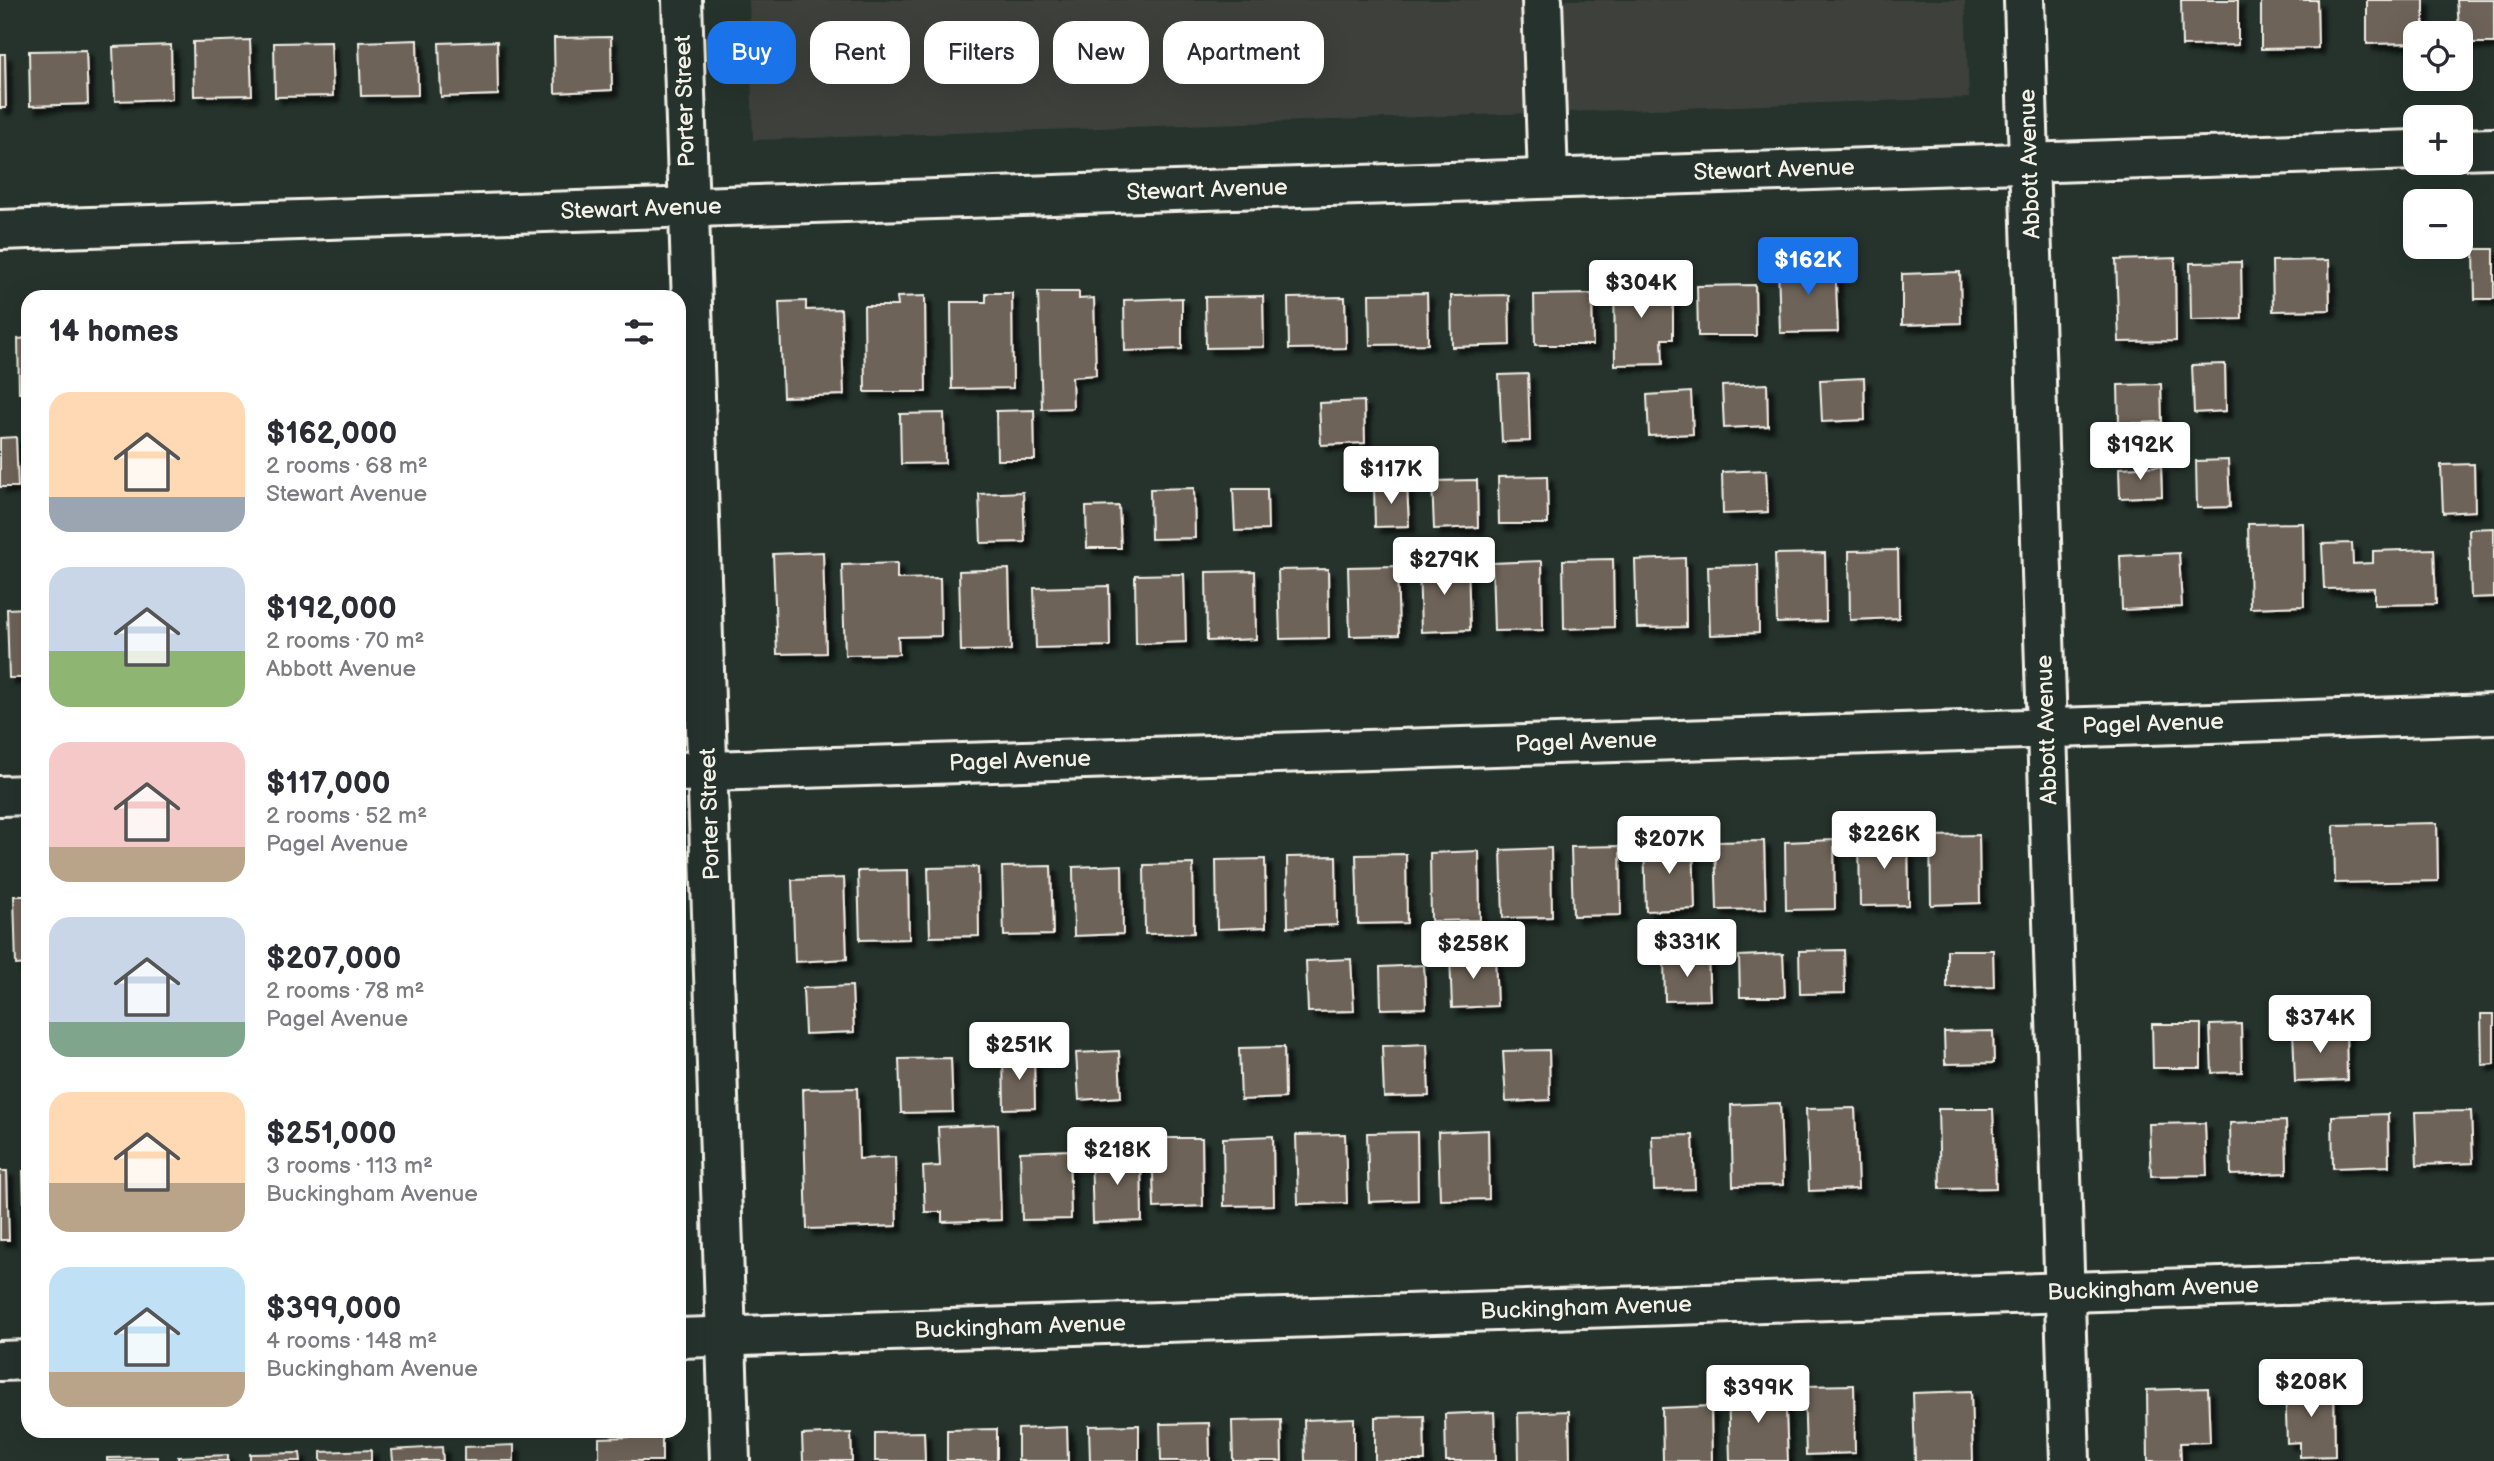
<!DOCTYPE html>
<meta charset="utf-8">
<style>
body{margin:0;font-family:"Balsamiq Sans",sans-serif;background:#f2f2f3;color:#2b2b33;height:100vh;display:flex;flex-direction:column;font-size:26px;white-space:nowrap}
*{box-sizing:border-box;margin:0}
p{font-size:23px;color:#7c7c81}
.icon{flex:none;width:38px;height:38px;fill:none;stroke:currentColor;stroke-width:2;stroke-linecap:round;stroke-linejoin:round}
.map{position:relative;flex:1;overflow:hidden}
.panel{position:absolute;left:21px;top:290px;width:665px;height:1148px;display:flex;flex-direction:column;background:#fff;border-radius:21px;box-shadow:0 7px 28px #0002}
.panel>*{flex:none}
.guide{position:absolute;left:707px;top:21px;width:665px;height:63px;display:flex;gap:14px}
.buttons{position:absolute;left:2403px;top:21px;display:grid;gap:14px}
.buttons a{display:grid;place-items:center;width:70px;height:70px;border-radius:14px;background:#fff;box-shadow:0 7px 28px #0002;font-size:35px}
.price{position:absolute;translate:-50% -60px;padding:0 16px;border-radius:7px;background:#fff;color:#222;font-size:23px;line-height:46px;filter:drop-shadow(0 2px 4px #0008)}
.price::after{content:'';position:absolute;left:50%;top:42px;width:21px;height:16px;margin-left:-10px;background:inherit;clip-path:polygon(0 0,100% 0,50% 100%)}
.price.current{background:#1a73e8;color:#fff}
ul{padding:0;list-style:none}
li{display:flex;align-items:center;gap:21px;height:175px;padding:0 28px}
li span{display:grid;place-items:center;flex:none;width:196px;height:140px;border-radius:21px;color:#555}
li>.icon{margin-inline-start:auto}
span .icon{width:84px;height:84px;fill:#fffc;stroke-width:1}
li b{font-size:30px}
h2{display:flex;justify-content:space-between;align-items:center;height:84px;padding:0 28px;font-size:30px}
.chip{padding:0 24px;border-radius:21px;background:#fff;box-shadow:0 7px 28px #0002;font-size:24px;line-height:63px}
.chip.current{background:#1a73e8;color:#fff}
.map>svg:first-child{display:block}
.built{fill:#3c413a}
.building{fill:#6e6359;stroke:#f4f1e8;stroke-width:2;filter:url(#shadow)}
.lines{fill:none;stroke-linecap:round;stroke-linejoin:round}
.minor-casing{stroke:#f4f1e8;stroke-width:44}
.minor{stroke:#26332d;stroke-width:38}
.labels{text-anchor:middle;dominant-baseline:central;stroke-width:7;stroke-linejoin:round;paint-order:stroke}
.street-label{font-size:23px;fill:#f4f1e8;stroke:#26332d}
</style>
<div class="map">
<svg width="2494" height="1461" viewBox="0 0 2494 1461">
<defs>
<filter id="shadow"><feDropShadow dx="6" dy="6" stdDeviation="2" flood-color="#0009"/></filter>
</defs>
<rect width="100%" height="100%" fill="#26332d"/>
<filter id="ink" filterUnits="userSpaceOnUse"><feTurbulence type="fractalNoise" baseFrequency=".0143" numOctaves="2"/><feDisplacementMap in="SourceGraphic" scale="14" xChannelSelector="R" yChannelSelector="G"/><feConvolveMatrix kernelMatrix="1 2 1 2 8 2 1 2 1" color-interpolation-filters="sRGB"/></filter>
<g filter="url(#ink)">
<!-- built -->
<polygon class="built" points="749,0 1965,0 1969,98 753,140"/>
<!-- building -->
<g class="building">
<polygon points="2181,0 2238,0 2238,45 2182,46"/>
<polygon points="2261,0 2317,0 2318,48 2261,49"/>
<polygon points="2367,0 2424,0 2424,33 2415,33 2415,43 2367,44"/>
<polygon points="2457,0 2494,0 2494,43 2460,43"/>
<polygon points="611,37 612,90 555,93 554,38"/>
<polygon points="250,40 252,95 194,96 193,42"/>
<polygon points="417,40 418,95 361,96 359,42"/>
<polygon points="497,41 498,95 441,97 439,43"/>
<polygon points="331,42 333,96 275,97 274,43"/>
<polygon points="171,45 172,99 115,101 113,47"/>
<polygon points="86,50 88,104 30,106 29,51"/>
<polygon points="0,54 5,54 6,108 0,108"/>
<polygon points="2474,249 2494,249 2494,299 2475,299"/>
<polygon points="2175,258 2176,341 2119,342 2116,260"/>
<polygon points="2329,260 2330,310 2273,311 2272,261"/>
<polygon points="1835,261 1838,332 1780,333 1778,263"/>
<polygon points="2241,262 2242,319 2191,320 2190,263"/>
<polygon points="1960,272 1961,323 1902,325 1902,274"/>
<polygon points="1651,275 1652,286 1673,286 1673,339 1662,339 1663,364 1615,365 1614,276"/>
<polygon points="1755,285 1756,336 1698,336 1697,286"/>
<polygon points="1038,292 1079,292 1079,299 1094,298 1096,375 1072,377 1073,408 1042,409"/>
<polygon points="986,293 1012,293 1013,388 952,389 951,302 986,302"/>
<polygon points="1427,293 1428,344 1370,345 1369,294"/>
<polygon points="1592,294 1593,345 1535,345 1534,295"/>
<polygon points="1509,295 1510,345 1452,347 1451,296"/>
<polygon points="925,296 926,392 865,392 864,306 898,306 897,297"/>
<polygon points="1263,296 1264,347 1206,348 1205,297"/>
<polygon points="1345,297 1346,348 1289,349 1288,298"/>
<polygon points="1182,298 1182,349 1125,351 1124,300"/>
<polygon points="806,301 806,310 841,309 844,395 783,397 779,302"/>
<polygon points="28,338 28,393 19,393 18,339"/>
<polygon points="2225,364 2226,411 2194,413 2192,365"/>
<polygon points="1528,374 1530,441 1502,442 1499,375"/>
<polygon points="1864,378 1865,420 1822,422 1820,380"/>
<polygon points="1767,384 1768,426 1724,428 1722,386"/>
<polygon points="2161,384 2162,422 2119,424 2118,385"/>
<polygon points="1691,392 1693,434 1649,436 1647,395"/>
<polygon points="1364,401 1365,443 1321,445 1319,403"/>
<polygon points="1034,410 1035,460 997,460 996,411"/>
<polygon points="944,413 945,463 901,464 900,414"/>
<polygon points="16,437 18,487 0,487 0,438"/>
<polygon points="2228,460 2230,507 2197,508 2196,461"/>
<polygon points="2474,464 2475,511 2443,513 2441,465"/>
<polygon points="2161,466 2162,496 2120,498 2119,468"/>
<polygon points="1766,470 1768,512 1723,514 1722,472"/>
<polygon points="1547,476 1548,524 1499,524 1498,477"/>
<polygon points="1477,480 1478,527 1434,529 1432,481"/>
<polygon points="1407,484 1409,526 1375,527 1374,486"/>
<polygon points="1194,488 1195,538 1151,539 1150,489"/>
<polygon points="1233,489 1267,489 1268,530 1235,531"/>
<polygon points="1023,492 1025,542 981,543 979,494"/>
<polygon points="1119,506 1121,548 1087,548 1086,507"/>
<polygon points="2303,523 2304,606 2250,608 2248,524"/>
<polygon points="2494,528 2494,597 2471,598 2469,529"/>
<polygon points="2352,543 2353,564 2373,563 2373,551 2434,549 2436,604 2374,605 2374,588 2324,589 2322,544"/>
<polygon points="1898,550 1899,618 1850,620 1849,551"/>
<polygon points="823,552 826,653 777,654 773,554"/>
<polygon points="1825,553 1826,621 1777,623 1775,554"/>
<polygon points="2179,553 2182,607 2122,610 2120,556"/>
<polygon points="1685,558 1686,627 1637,628 1635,560"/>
<polygon points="1613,559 1614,627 1564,629 1563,560"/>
<polygon points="1542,561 1543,630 1494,631 1492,563"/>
<polygon points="1468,562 1470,630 1421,632 1419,563"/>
<polygon points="897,563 897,579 940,578 941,636 898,637 899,654 845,655 842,565"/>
<polygon points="1758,565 1759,633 1710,635 1708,566"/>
<polygon points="1397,566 1399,635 1350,636 1348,567"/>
<polygon points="1009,569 1011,650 961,651 959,571"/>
<polygon points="1328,569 1329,638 1280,639 1278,570"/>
<polygon points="1255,571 1256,639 1207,641 1206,572"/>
<polygon points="1184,574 1186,642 1136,644 1135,575"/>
<polygon points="1109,586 1110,646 1036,648 1034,588"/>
<polygon points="28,608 28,678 9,678 7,609"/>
<polygon points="2437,823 2438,881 2335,883 2334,825"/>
<polygon points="1979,835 1980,903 1931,905 1930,836"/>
<polygon points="1908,836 1909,905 1860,906 1859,838"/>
<polygon points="1834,840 1835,909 1786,910 1785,842"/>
<polygon points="1693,841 1695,909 1646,911 1644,842"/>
<polygon points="1764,841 1766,909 1717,910 1715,842"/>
<polygon points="1620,846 1621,915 1573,916 1571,847"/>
<polygon points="1551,848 1552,917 1503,918 1501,850"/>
<polygon points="1479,851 1480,920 1431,921 1430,853"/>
<polygon points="1406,854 1407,923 1358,924 1356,855"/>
<polygon points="1336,856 1337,925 1288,927 1287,857"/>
<polygon points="1265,859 1266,927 1217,929 1216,860"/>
<polygon points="1193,864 1194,933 1145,934 1144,865"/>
<polygon points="1122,865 1123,934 1074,936 1073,867"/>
<polygon points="1051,866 1053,935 1004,936 1002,867"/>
<polygon points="978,867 979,936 930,937 928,868"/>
<polygon points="908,870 909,939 860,940 858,871"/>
<polygon points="844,878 847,959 795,962 792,880"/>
<polygon points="14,896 28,896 28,964 16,965"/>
<polygon points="1844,950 1845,993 1800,994 1799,951"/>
<polygon points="1947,950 1993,950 1994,987 1947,988"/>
<polygon points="1783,954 1785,997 1740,997 1739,956"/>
<polygon points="1495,955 1497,1006 1452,1008 1450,956"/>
<polygon points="1708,957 1710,1000 1665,1001 1664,959"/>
<polygon points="1351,959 1354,1011 1308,1012 1306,961"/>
<polygon points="1424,965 1426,1008 1381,1009 1380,967"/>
<polygon points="852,986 854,1032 805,1034 803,988"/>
<polygon points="2481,1014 2494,1014 2494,1064 2482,1065"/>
<polygon points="2152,1024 2201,1024 2201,1068 2153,1068"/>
<polygon points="2241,1024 2242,1072 2212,1073 2210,1025"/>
<polygon points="2346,1029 2347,1080 2295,1082 2293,1030"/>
<polygon points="1993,1031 1994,1063 1945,1064 1944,1032"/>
<polygon points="1427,1044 1429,1096 1384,1097 1382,1046"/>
<polygon points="1284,1047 1285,1098 1241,1100 1239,1048"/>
<polygon points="1549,1050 1550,1100 1506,1102 1503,1051"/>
<polygon points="1119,1051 1121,1097 1079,1100 1076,1053"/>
<polygon points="1034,1056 1035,1108 1004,1109 1003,1057"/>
<polygon points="951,1058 953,1112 901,1113 899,1059"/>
<polygon points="857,1088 859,1159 895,1157 897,1226 807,1229 803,1089"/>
<polygon points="1780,1103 1783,1185 1733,1186 1731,1105"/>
<polygon points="1855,1108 1858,1189 1809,1191 1806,1109"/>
<polygon points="1938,1109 1993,1109 1996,1188 1940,1189"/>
<polygon points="2471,1111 2473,1163 2417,1165 2415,1112"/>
<polygon points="2388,1114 2389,1166 2333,1168 2332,1116"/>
<polygon points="2286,1121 2287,1173 2231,1175 2230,1123"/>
<polygon points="2205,1123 2207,1175 2151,1176 2149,1124"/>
<polygon points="998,1124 1001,1220 942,1222 942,1212 925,1212 923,1167 940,1166 938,1127"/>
<polygon points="1488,1130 1489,1199 1440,1200 1438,1132"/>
<polygon points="1417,1132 1418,1200 1369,1202 1367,1133"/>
<polygon points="1345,1134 1347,1203 1298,1204 1296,1135"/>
<polygon points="1693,1135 1695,1189 1654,1190 1652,1136"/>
<polygon points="1273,1136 1274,1205 1224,1206 1223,1138"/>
<polygon points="1152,1138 1202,1138 1203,1206 1154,1208"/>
<polygon points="1069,1150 1071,1219 1022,1220 1020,1152"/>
<polygon points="1091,1153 1141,1153 1142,1221 1093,1223"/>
<polygon points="0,1171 7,1171 9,1240 0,1240"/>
<polygon points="23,1171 28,1171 28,1239 25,1239"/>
<polygon points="2334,1384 2335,1456 2300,1457 2300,1442 2287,1443 2285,1385"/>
<polygon points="1854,1385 1855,1453 1806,1455 1804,1386"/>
<polygon points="1785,1388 1788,1461 1730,1461 1728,1390"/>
<polygon points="2208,1388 2210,1442 2180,1443 2181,1461 2148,1461 2147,1390"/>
<polygon points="1971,1391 1973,1461 1915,1461 1913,1393"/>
<polygon points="1711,1406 1712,1461 1663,1461 1662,1408"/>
<polygon points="1569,1411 1570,1461 1519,1461 1518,1413"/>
<polygon points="1494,1412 1496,1461 1446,1461 1445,1414"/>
<polygon points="1424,1416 1425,1461 1375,1461 1375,1417"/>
<polygon points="1354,1418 1354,1461 1305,1461 1304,1420"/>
<polygon points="1281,1420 1282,1461 1233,1461 1232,1421"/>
<polygon points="1209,1423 1210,1461 1161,1461 1160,1424"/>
<polygon points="1139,1425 1139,1461 1090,1461 1089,1426"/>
<polygon points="1067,1427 1068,1461 1018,1461 1018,1429"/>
<polygon points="997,1429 997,1461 947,1461 947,1430"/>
<polygon points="924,1432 925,1461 875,1461 875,1433"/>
<polygon points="851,1433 852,1461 803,1461 802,1435"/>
<polygon points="662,1436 662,1461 599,1461 599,1438"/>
<polygon points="514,1445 514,1461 464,1461 464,1447"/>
<polygon points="442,1447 443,1461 393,1461 392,1450"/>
<polygon points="371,1450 371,1461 321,1461 321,1452"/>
<polygon points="300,1453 301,1461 250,1461 250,1454"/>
<polygon points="228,1455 228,1461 178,1461 178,1457"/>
<polygon points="157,1457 157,1461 107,1461 107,1458"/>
</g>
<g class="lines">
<defs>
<g id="minor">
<polyline points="682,0 730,1461"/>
<polyline points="1542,0 1548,178"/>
<polyline points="2024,0 2070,1461"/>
<polyline points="2460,149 2494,148"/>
<polyline points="0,230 2415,150"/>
<polyline points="679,772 2494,714"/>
<polyline points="0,796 28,795"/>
<polyline points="679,1338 2494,1278"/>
<polyline points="0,1361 28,1360"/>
</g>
</defs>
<!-- minor casing -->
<use href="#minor" class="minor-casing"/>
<!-- minor -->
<use href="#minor" class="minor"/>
</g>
</g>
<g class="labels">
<!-- street labels -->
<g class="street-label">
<text transform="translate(685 101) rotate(-92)">Porter Street</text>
<text transform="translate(2030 164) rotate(-92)">Abbott Avenue</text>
<text transform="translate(1774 170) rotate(-2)">Stewart Avenue</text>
<text transform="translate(1207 190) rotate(-2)">Stewart Avenue</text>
<text transform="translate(641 209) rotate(-2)">Stewart Avenue</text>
<text transform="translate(2153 724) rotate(-2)">Pagel Avenue</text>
<text transform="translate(2047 730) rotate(-92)">Abbott Avenue</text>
<text transform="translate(1586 742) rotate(-2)">Pagel Avenue</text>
<text transform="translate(1020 761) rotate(-2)">Pagel Avenue</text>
<text transform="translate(710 814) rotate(-92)">Porter Street</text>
<text transform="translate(2153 1289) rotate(-2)">Buckingham Avenue</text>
<text transform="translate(1586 1308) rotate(-2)">Buckingham Avenue</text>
<text transform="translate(1020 1327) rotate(-2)">Buckingham Avenue</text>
</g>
</g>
</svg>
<div class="buttons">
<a><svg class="icon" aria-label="locate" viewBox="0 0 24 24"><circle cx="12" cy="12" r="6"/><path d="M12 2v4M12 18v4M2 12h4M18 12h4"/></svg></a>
<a>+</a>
<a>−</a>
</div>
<b class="price current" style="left:1808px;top:297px">$162K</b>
<b class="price" style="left:1641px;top:320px">$304K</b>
<b class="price" style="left:2140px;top:482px">$192K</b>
<b class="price" style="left:1391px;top:506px">$117K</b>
<b class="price" style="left:1444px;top:597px">$279K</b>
<b class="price" style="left:1884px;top:871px">$226K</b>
<b class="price" style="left:1669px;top:876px">$207K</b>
<b class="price" style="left:1687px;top:979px">$331K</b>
<b class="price" style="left:1473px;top:981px">$258K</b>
<b class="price" style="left:2320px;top:1055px">$374K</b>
<b class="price" style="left:1019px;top:1082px">$251K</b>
<b class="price" style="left:1117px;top:1187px">$218K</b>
<b class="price" style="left:2311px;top:1419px">$208K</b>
<b class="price" style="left:1758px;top:1425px">$399K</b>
<div class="guide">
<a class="chip current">Buy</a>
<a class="chip">Rent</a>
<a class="chip">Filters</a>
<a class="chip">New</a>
<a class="chip">Apartment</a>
</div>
<section class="panel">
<h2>14 homes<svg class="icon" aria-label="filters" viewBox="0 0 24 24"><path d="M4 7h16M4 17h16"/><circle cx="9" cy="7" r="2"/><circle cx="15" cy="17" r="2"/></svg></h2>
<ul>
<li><span style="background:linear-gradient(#ffd9b3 75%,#9aa5b1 0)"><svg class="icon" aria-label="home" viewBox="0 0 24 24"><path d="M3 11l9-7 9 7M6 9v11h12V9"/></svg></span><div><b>$162,000</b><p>2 rooms · 68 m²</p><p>Stewart Avenue</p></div></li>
<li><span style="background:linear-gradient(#c9d6e8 60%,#8fb573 0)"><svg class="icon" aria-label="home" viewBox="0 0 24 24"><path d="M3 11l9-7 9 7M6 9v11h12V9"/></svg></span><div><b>$192,000</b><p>2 rooms · 70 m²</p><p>Abbott Avenue</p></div></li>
<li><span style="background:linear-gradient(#f6c9c9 75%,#b9a48a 0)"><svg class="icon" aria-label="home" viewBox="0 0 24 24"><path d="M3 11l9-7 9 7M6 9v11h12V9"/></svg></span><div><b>$117,000</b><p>2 rooms · 52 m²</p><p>Pagel Avenue</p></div></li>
<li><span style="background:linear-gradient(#c9d6e8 75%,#7fa58c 0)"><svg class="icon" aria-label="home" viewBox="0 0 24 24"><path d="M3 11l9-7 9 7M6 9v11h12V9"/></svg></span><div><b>$207,000</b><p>2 rooms · 78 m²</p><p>Pagel Avenue</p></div></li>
<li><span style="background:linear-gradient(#ffd9b3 65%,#b9a48a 0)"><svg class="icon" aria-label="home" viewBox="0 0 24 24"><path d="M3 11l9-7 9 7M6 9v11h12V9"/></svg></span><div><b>$251,000</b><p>3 rooms · 113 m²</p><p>Buckingham Avenue</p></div></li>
<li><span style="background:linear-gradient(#bfe0f5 75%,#b9a48a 0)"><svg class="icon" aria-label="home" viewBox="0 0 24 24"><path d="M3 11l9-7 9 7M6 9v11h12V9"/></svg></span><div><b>$399,000</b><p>4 rooms · 148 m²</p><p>Buckingham Avenue</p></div></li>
</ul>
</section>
</div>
